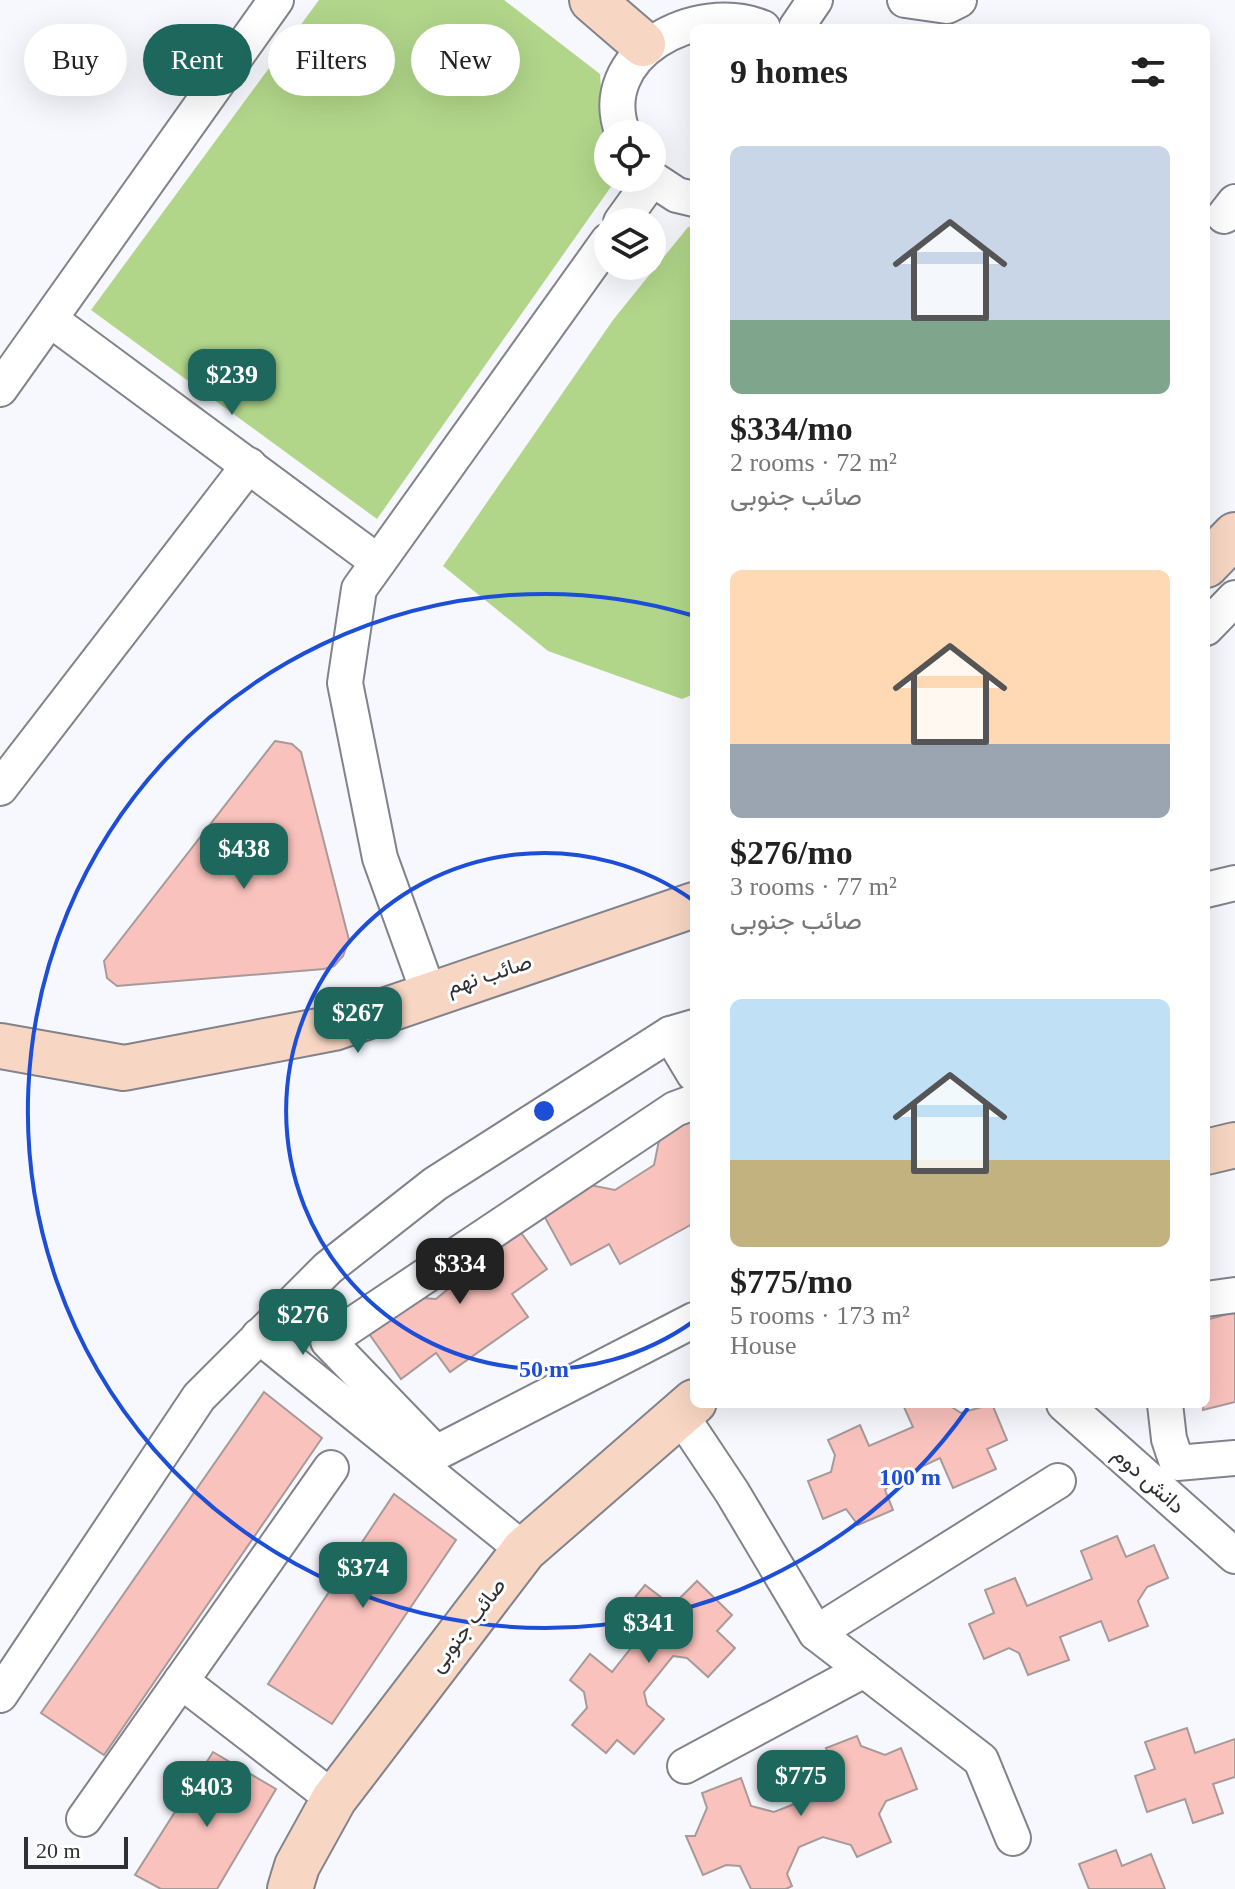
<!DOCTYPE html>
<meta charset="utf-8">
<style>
body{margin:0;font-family:"Times New Roman",Vazirmatn,serif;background:#f6f6f6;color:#222;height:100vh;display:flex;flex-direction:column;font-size:30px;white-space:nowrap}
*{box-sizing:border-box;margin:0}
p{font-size:26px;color:#767676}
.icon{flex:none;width:44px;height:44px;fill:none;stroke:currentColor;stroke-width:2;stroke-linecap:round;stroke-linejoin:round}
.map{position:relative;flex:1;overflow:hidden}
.side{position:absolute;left:690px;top:24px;width:520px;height:1384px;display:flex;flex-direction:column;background:#fff;border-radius:12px;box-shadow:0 8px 32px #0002}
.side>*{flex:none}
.guide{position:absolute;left:24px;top:24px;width:546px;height:72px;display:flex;gap:16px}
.controls{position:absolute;left:594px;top:120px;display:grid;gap:16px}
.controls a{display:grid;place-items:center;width:72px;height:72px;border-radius:50%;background:#fff;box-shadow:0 8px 32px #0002;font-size:40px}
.scale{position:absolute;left:24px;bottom:20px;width:104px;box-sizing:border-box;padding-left:8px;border:4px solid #303034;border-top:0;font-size:22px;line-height:28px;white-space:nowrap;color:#303034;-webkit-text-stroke:6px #fff;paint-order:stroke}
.price{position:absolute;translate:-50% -68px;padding:0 18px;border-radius:16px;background:#1d675d;color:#fff;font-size:26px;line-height:52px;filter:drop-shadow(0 2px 4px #0008)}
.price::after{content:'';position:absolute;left:50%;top:48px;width:24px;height:18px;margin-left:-12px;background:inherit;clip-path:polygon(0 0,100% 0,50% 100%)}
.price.current{background:#222;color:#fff}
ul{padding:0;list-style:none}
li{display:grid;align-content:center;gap:16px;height:424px;padding:0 40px}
li span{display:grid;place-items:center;height:248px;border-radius:12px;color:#555}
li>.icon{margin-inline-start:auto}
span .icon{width:144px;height:144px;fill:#fffc;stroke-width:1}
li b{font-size:34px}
h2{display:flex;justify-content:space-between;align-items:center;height:96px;padding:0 40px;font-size:34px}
.pill{padding:0 28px;border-radius:36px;background:#fff;box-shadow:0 8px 32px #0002;font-size:28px;line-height:72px}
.pill.current{background:#1d675d;color:#fff}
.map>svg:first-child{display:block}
.green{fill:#b1d68a}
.building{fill:#fac2bc;stroke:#a79a99;stroke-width:2}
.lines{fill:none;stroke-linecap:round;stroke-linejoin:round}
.minor-casing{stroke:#82828c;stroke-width:38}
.secondary-casing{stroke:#82828c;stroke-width:48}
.minor{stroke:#fff;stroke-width:34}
.secondary{stroke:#f7d7c3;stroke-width:44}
.ring{fill:none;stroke:#1d4ed8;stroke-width:4}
.labels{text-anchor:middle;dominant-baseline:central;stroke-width:6;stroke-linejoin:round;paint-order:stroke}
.street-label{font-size:22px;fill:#303034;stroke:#fff}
.centre{fill:#1d4ed8;stroke:#fff;stroke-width:4}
.ring-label{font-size:24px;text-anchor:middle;font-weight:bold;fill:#1d4ed8;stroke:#fff;stroke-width:6;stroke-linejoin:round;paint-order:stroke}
</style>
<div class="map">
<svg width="1235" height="1889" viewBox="0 0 1235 1889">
<rect width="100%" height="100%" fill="#f7f7fe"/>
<!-- green -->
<g class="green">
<polygon points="319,0 504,0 600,74 608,178 615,181 377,519 91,310"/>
<polygon points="694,226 694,694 682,699 548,651 443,566 613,320 688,227"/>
</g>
<!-- building -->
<g class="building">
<polygon points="275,741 292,744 301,752 349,940 343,956 334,966 324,969 117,986 107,978 104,961"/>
<polygon points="694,1113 694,1192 691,1194 694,1223 620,1264 609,1244 571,1265 537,1203 575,1182 615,1190 654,1165 661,1131"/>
<polygon points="507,1213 547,1269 512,1294 528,1317 450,1372 436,1353 401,1379 360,1321 395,1296 436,1299 471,1270 475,1235"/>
<polygon points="1235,1312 1235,1402 1203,1410 1206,1320"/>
<polygon points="264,1392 322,1438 104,1755 41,1713"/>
<polygon points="947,1404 961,1413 992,1404 1007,1440 987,1449 996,1469 953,1488 940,1458 895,1479 885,1490 893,1510 858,1525 846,1509 823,1519 808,1481 831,1472 835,1455 828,1440 860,1425 869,1446 913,1427 903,1405"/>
<polygon points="394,1494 456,1540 332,1724 268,1684"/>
<polygon points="1117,1536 1126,1557 1154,1545 1168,1578 1147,1587 1138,1601 1148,1626 1109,1641 1101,1621 1060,1637 1069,1660 1028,1675 1019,1653 1009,1648 984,1659 969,1624 994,1613 985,1590 1015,1578 1027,1606 1092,1579 1081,1551"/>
<polygon points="697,1581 732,1615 717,1631 735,1648 708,1677 687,1658 673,1656 644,1692 647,1705 664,1719 634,1754 617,1740 606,1753 572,1725 587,1708 584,1692 570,1680 590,1654 612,1672 645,1630 623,1612 645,1585 666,1601 677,1601"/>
<polygon points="1187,1728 1195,1753 1235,1739 1235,1777 1213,1784 1223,1813 1193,1823 1185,1799 1147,1812 1135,1776 1155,1769 1145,1742"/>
<polygon points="857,1736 861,1746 885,1755 901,1748 917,1789 886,1801 879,1814 891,1842 857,1857 851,1845 823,1837 799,1847 787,1874 792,1886 786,1889 751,1889 740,1866 726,1865 703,1875 686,1836 695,1836 707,1808 702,1793 741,1778 751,1806 774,1812 841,1786 826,1748"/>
<polygon points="213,1752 276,1789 217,1889 161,1889 135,1875"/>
<polygon points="1116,1850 1122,1866 1151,1854 1165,1889 1089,1889 1079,1864"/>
</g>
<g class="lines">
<defs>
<g id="minor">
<polyline points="905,0 947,6 959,0"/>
<polyline points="796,28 815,0"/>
<path d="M623 134C592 55 697 0 763 28"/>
<polyline points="651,178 677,195 694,199"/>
<polyline points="1224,216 1235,202"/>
<polyline points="621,222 652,179"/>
<polyline points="51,320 378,562"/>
<polyline points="0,389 276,0"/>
<polyline points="1206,628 1235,598"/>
<polyline points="0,788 249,465"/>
<polyline points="1206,890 1235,883"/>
<polyline points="429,994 380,858 345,683 359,589 608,241"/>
<polyline points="670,1034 694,1074"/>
<polyline points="694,1102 675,1109 328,1341 436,1453 694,1320"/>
<polyline points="1206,1299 1235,1295"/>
<polyline points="259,1336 524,1550"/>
<polyline points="1064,1404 1235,1556"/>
<polyline points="1165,1404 1169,1439 1177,1463 1235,1458"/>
<polyline points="680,1414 732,1492 816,1633 981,1760 1013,1838"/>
<polyline points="816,1633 1058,1481"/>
<polyline points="181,1681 334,1799"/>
<polyline points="0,1695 199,1397 328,1268 435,1184 670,1034 694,1027"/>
<polyline points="685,1766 864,1670"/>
<polyline points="84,1819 331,1468"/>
</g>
<g id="secondary">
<polyline points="592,0 643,44"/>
<polyline points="1206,565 1235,535"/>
<polyline points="0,1046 124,1068 334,1028 694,905"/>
<polyline points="1206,1152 1235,1145"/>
<polyline points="290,1889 297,1866 334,1799 524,1550 694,1402"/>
</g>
</defs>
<!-- minor casing -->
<use href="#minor" class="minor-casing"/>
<!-- secondary casing -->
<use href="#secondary" class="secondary-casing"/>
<!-- minor -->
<use href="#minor" class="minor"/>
<!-- secondary -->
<use href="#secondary" class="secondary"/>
</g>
<!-- distance rings -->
<g class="ring">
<path d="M694 1321A258 258 0 1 1 694 901"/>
<path d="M968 1408A517 517 0 1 1 691 615"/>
</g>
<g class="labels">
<!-- street labels -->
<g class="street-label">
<text transform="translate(489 974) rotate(-18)">صائب نهم</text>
<text transform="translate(1149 1480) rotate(42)">دانش دوم</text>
<text transform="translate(467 1625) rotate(-53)">صائب جنوبی</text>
</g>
</g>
<circle cx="544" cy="1111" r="12" class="centre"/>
<g class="ring-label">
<text x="544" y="1377">50 m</text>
<text x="910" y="1485">100 m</text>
</g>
</svg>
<div class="controls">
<a><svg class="icon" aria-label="locate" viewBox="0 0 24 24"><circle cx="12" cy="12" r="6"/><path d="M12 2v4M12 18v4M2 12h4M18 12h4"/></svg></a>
<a><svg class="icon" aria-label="layers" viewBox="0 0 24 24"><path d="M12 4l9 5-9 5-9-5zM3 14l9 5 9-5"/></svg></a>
</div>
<div class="scale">20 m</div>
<b class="price" style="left:232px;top:417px">$239</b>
<b class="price" style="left:244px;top:891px">$438</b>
<b class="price" style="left:358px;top:1055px">$267</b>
<b class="price current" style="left:460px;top:1306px">$334</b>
<b class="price" style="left:303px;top:1357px">$276</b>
<b class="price" style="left:363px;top:1610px">$374</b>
<b class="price" style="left:649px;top:1665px">$341</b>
<b class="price" style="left:801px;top:1818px">$775</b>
<b class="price" style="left:207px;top:1829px">$403</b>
<div class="guide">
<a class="pill">Buy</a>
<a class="pill current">Rent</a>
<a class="pill">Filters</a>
<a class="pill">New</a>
</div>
<section class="side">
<h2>9 homes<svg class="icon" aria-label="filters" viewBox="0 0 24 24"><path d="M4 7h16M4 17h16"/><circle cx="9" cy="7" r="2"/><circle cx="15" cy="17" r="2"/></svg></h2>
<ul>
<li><span style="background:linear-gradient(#c9d6e8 70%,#7fa58c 0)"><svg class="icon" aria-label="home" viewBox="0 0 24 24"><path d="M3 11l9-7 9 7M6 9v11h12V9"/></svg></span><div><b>$334/mo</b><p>2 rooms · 72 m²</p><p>صائب جنوبی</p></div></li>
<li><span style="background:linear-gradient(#ffd9b3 70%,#9aa5b1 0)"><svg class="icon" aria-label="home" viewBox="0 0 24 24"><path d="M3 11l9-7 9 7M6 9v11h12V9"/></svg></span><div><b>$276/mo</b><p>3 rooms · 77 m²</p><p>صائب جنوبی</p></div></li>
<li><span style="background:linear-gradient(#bfe0f5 65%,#c2b280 0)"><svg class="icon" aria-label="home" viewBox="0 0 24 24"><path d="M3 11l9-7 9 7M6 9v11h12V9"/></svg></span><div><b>$775/mo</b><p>5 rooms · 173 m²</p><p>House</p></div></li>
</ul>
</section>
</div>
